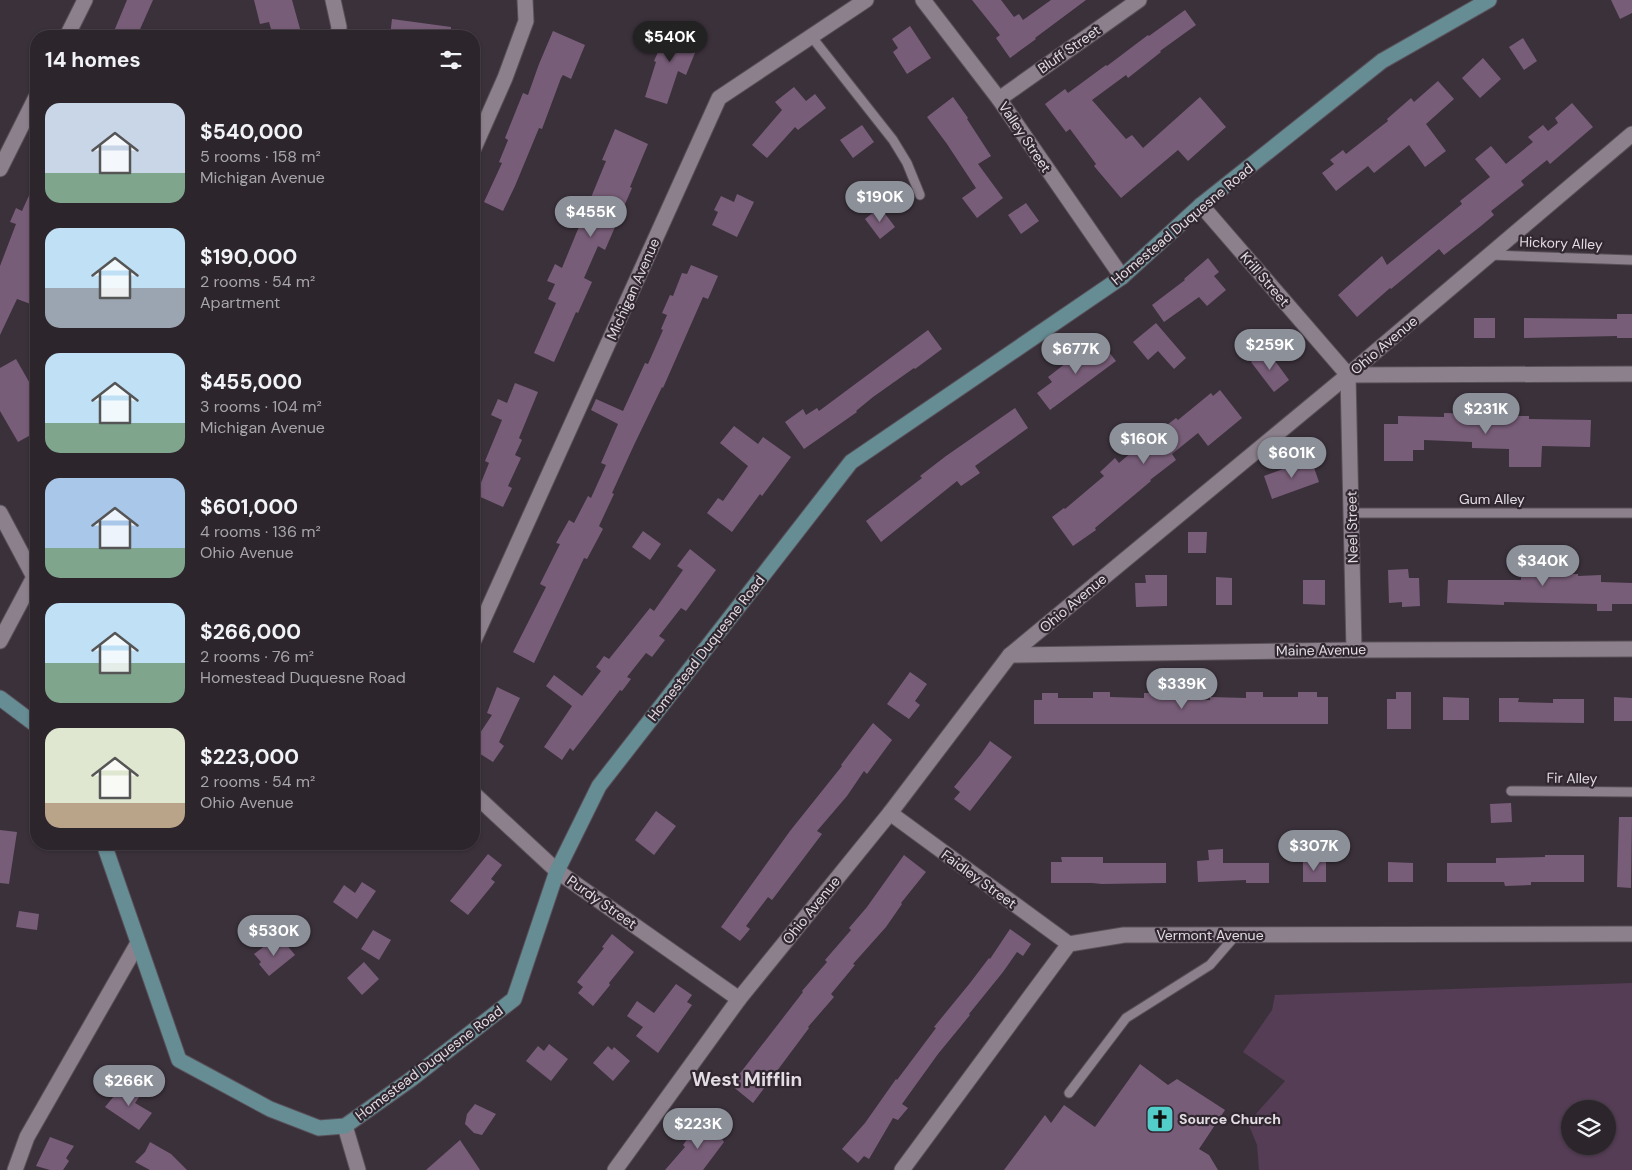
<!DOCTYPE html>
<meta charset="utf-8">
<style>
body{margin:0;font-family:"DM Sans",sans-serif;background:#383138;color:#f1f3f6;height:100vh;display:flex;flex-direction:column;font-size:19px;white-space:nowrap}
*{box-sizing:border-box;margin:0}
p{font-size:16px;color:#a6a5a9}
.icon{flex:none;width:28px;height:28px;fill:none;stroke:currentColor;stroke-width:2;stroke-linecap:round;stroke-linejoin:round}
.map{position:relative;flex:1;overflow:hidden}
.drawer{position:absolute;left:30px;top:30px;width:450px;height:820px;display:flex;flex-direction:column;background:#2c252c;border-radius:20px;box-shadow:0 1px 4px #0004,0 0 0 1px #484248}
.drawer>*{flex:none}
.tools{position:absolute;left:1561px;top:1100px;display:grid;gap:10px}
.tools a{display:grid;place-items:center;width:55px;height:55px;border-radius:50%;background:#2c252c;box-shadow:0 1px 4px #0004,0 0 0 1px #484248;font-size:25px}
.price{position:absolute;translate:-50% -42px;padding:0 11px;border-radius:18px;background:#8c9099;color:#fff;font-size:16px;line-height:32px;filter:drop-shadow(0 1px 2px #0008)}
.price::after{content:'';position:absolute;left:50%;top:30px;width:15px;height:11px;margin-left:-8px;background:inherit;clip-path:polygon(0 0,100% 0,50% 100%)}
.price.active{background:#222;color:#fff}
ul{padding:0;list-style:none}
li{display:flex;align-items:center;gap:15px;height:125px;padding:0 15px}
li span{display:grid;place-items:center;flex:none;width:140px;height:100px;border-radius:15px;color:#555}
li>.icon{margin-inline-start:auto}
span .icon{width:60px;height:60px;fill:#fffc;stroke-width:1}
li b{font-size:21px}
h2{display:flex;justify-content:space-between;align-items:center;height:60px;padding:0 15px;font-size:21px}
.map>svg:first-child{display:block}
.green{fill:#553d55;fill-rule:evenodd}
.building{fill:#785d78}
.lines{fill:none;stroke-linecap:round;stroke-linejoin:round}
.lane-casing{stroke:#585058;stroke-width:11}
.street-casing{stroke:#585058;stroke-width:17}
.secondary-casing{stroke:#585058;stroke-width:17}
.lane{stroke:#8c808c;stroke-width:9}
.street{stroke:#8c808c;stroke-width:15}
.secondary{stroke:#668c94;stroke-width:15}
.labels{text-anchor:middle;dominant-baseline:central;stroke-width:4.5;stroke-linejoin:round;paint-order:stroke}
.street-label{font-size:14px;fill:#e3dde3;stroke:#312731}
.poi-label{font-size:14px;font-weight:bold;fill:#e3dde3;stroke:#312731;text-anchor:start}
.district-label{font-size:19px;font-weight:bold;fill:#e3dde3;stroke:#312731}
</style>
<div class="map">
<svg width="1632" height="1170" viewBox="0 0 1632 1170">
<rect width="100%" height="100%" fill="#3b313b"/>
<!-- green -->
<path class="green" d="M1632 983V1170H1259L1257 1145 1248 1123 1285 1081 1243 1052 1272 1010 1275 995ZM1570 1109H1608V1146H1570Z"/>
<!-- building -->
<g class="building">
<polygon points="127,0 153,0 137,36 112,36"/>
<polygon points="254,0 292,0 302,36 273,36 269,22 260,24"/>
<polygon points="972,0 1001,0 1014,17 1019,14 1023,20 1051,0 1086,0 1035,38 1036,39 1010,58 996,38 1000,35"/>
<polygon points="1611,0 1632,0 1632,13 1620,19"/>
<polygon points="1185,10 1196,25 1160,51 1161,52 1128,78 1126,75 1092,100 1126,139 1132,135 1143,148 1200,97 1226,127 1188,161 1178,150 1121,198 1094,166 1096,164 1070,129 1066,132 1045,104 1065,89 1068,93 1106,65 1107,66 1148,35 1149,36"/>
<polygon points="392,19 451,27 451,36 390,36"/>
<polygon points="660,26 699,43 686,75 678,71 667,104 645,97 656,62 654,61 662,43 654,40"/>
<polygon points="910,26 931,58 907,74 893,52 898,48 892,39"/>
<polygon points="553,31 585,45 571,79 563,75 561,78 542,129 539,128 515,186 503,211 484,202 502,163 499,162 508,140 505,138 523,93 528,95 539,64"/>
<polygon points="1523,38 1537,61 1524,70 1509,47"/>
<polygon points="1483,58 1501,79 1480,98 1462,78"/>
<polygon points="1438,81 1454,99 1426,124 1446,151 1425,167 1409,145 1374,173 1368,166 1336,191 1322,173 1334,164 1330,160 1343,150 1346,154 1388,121 1387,119 1411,98 1414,102"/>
<polygon points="794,87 806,101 815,94 826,108 798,130 795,127 767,158 752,145 782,110 775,102"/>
<polygon points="953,97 968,118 967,119 991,156 978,164 1003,198 977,218 962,198 976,188 947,144 927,117"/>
<polygon points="1572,103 1593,127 1550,164 1547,160 1521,181 1524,185 1491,211 1494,215 1481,226 1444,255 1439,249 1391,289 1390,288 1357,317 1338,295 1382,256 1387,265 1462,204 1460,201 1490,177 1475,159 1491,146 1506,164 1533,142 1528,137 1543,125 1548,131 1558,123 1555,118"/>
<polygon points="862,125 874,142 853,158 840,140"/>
<polygon points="615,129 648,144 630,187 632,188 605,250 598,246 584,278 592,282 578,313 576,312 554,362 534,353 556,303 548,299 555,284 547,281 555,264 562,268 606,161 602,160"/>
<polygon points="36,180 36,306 17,299 0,335 0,266 16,224 10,222 16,208 22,211"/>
<polygon points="737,194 754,202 737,237 712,225 718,212 714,210 721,196 734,202"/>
<polygon points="1026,203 1039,221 1021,234 1008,215"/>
<polygon points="880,207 895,227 880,239 865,219"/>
<polygon points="1208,258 1219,272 1214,276 1226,290 1207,306 1199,297 1164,322 1152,305 1185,280 1184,279"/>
<polygon points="691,265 718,276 708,299 703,297 663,388 662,387 634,445 612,493 614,494 599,526 603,529 587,559 584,558 534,663 513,652 546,587 540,584 560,544 556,543 569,520 574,523 588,496 591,498 606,465 601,463 618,424 591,410 596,399 623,411 645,363 648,364 663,330 661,329 667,315 662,313 670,295 673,296 682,273 687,274"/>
<polygon points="1617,314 1632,314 1632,338 1617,338 1617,336 1524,338 1524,318 1617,319"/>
<rect x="1474" y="318" width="21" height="20"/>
<polygon points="1156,323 1186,358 1174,369 1158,351 1148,360 1133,342"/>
<polygon points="928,330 942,349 915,369 914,368 873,397 856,411 857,412 804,449 785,422 803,409 806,415 817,408 819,411"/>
<polygon points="1100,341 1116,361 1050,410 1037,393 1052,382 1048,377 1079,353 1082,356"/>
<polygon points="1267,350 1289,380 1274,392 1251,362"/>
<polygon points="16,359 36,394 36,432 18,442 0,411 0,368"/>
<polygon points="515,383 538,392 519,438 522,440 515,455 521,458 508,486 512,488 503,507 476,495 489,463 485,461 502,420 491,415 498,399 507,403"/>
<polygon points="1220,390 1242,418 1208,446 1198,433 1172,454 1176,460 1150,480 1151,481 1095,528 1096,530 1073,546 1052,517 1064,508 1065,509 1104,476 1100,472 1115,458 1119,463 1146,440 1143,436 1159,423 1163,428 1176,418 1178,420 1211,393 1213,396"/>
<polygon points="1015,408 1028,428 975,466 980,473 961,486 957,481 881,542 866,521 922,478 920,476 946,456"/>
<polygon points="1483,411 1501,412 1501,416 1529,416 1529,419 1591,420 1590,447 1542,446 1541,467 1509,467 1509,449 1472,448 1472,442 1424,440 1424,450 1413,450 1413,461 1384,461 1384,424 1398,424 1398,416 1444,417 1444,413 1483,414"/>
<polygon points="734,426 758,444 763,437 791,457 762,496 760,494 732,532 707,513 718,498 723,501 748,466 720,443"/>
<polygon points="1311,459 1319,482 1272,499 1264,476"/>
<polygon points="643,531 661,544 650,560 632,547"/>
<polygon points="1188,532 1207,532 1206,553 1188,553"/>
<polygon points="690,549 716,570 686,611 681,608 659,636 665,640 652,657 646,653 627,677 631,679 622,691 620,690 573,751 570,748 562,760 544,747 572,706 546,686 554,675 582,696 601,671 596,667 604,656 609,659 650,608 654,611 683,570 677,566"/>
<polygon points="1533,553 1567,553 1568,574 1578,574 1578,576 1601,575 1601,582 1632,583 1632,604 1612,604 1612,611 1597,611 1597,604 1504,602 1504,605 1447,603 1448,580 1521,580 1521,575 1533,575"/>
<polygon points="1408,569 1409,578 1419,578 1420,606 1402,607 1402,602 1389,603 1388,570"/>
<polygon points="1145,575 1167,575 1167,606 1136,607 1135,583 1146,583"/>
<polygon points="1216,577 1232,578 1232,605 1216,605"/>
<polygon points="1303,580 1325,580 1325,605 1303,604"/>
<polygon points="910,672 927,684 915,701 920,705 909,719 887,704"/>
<polygon points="497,687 520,698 499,742 504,746 493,762 474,750 474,742 492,715 487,713"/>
<polygon points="1093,692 1110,692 1110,697 1144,698 1144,693 1160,693 1160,696 1173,697 1173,700 1210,700 1210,697 1246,698 1246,692 1263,692 1263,697 1298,697 1298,692 1317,692 1317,697 1328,697 1328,724 1034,724 1034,700 1042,700 1042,693 1058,693 1058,698 1093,698"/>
<polygon points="1396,692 1411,692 1411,729 1387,729 1387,699 1396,699"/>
<polygon points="1443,697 1469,698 1469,720 1443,720"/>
<polygon points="1614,697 1632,698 1632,721 1614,721"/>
<polygon points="1499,698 1519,698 1518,702 1553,703 1553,699 1584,699 1584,723 1499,722"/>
<polygon points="873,723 892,740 867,774 864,771 847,796 817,831 822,834 772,900 768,897 746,926 750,929 740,941 721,927 790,831 842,766 841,765"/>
<polygon points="990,741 1012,757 970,811 954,799 960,792 954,787 981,754"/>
<polygon points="1511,803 1512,822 1491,823 1490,804"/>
<polygon points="656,811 676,826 654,855 635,840"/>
<polygon points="1619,817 1632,817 1631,888 1617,887"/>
<polygon points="0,830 17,832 9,884 0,883"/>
<polygon points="1223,849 1223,863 1269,863 1269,883 1246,883 1246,880 1198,882 1197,861 1209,860 1208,850"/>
<polygon points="488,854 502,865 491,879 495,882 468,915 450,901"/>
<polygon points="904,855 926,872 901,903 902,904 886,927 853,964 855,965 831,994 834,997 808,1027 809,1028 753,1103 731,1085 803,992 802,991 827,962 825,960 851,930 849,928 867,907"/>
<polygon points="1545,855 1584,855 1584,882 1531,882 1531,885 1505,886 1504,882 1447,882 1447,863 1496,863 1496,858 1545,857"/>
<polygon points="1061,857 1103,857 1103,863 1166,863 1166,883 1102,884 1092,883 1051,883 1051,862 1062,862"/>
<rect x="1303" y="862" width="23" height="20"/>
<polygon points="1388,862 1413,863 1413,882 1388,882"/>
<polygon points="362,882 376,891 357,919 333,902 344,885 355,893"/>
<polygon points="19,911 39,914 37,930 16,927"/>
<polygon points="1010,929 1031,944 1023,956 1017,952 1003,972 969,1014 970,1015 938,1054 902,1104 908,1108 898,1120 893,1118 869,1159 864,1156 858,1163 842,1149 865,1123 896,1079 897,1080 936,1028 934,1027 970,983 989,958 990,959"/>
<polygon points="373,930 391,940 379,960 361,949"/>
<polygon points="612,934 634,952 609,983 610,985 593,1006 578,993 583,987 577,982 604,948 602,947"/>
<polygon points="270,942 277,950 285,943 295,955 269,976 259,964 261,962 254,954"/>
<polygon points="364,962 379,979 362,995 347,978"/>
<polygon points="676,984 692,995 687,1002 692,1005 658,1053 636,1036 643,1027 627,1016 637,1001 654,1013"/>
<polygon points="549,1044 568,1059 551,1081 526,1061 538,1046 544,1051"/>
<polygon points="608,1046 612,1050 614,1047 630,1061 613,1081 593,1063"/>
<polygon points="1140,1064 1168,1085 1177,1079 1225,1110 1199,1149 1209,1155 1218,1170 1004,1170 1045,1115 1051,1123 1064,1105 1095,1127"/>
<polygon points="124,1084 141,1094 135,1103 152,1113 139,1130 105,1107"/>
<polygon points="475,1104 496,1114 482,1135 474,1133 465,1124 467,1114"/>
<polygon points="699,1123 710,1131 714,1126 724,1142 703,1170 665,1170 685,1147 683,1145"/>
<polygon points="50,1137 74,1146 66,1158 69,1161 63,1170 50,1170 36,1166"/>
<polygon points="460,1140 480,1170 426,1170"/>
<polygon points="150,1142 171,1154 187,1170 150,1170 135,1162 145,1152"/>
</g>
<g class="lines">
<defs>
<g id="lane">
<polyline points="811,36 893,140 907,163 920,195"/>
<polyline points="1490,255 1632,260"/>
<polyline points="1351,513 1632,513"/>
<polyline points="1511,791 1632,792"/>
<polyline points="1069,1093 1126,1018 1210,965 1236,935"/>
</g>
<g id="street">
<polyline points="333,0 339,27 338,36"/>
<polyline points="923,0 999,99 1122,277"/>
<polyline points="67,36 85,0"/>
<polyline points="999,99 1139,0"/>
<polyline points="474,148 505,78 526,21 525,0"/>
<polyline points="0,169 36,97"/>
<polyline points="1201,205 1348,375"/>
<polyline points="1348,375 1632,374"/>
<polyline points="1348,375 1354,650"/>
<polyline points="0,513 34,577 0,641"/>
<polyline points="474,640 719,98 866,0"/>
<polyline points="1010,655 1354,650 1632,649"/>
<polyline points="474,794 557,871 739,999"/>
<polyline points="890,813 1069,944"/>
<polyline points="345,1126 358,1170"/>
<polyline points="15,1170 27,1137 138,943"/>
<polyline points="615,1170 739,999 890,813 1010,655 1348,375 1632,134"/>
<polyline points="902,1170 1069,944 1124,935 1632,934"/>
</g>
<g id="secondary">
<polyline points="0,698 36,725"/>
<polyline points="104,844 179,1060 270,1109 319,1128 345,1126 410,1080 514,999 557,871 599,786 851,462 1122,277 1201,205 1382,61 1489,0"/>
</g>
</defs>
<!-- lane casing -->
<use href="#lane" class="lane-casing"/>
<!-- street casing -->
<use href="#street" class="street-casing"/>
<!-- secondary casing -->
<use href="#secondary" class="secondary-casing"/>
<!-- lane -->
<use href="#lane" class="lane"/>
<!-- street -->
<use href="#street" class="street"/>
<!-- secondary -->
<use href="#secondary" class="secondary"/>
</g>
<!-- icons -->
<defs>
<symbol id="church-square" viewBox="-11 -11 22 22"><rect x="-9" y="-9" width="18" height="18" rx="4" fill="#53cdca" stroke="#312731"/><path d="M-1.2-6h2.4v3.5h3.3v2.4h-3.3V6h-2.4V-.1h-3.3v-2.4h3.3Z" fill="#111"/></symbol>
</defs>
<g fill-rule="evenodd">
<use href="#church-square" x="1144" y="1103" width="32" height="32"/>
</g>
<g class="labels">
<!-- street labels -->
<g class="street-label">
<text transform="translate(1069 49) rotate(-35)">Bluff Street</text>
<text transform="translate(1025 137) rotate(56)">Valley Street</text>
<text transform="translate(1182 224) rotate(-40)">Homestead Duquesne Road</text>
<text transform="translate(1561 243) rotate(2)">Hickory Alley</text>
<text transform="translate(1265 279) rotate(49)">Krill Street</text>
<text transform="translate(633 289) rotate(-66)">Michigan Avenue</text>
<text transform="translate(1384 345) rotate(-40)">Ohio Avenue</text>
<text x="1492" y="499">Gum Alley</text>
<text transform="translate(1352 527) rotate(-91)">Neel Street</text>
<text transform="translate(1073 603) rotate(-40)">Ohio Avenue</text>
<text transform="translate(706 648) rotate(-52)">Homestead Duquesne Road</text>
<text transform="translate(1321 650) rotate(-1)">Maine Avenue</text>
<text transform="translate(1572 778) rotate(1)">Fir Alley</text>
<text transform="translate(979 879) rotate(36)">Faidley Street</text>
<text transform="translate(602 902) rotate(35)">Purdy Street</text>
<text transform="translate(811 910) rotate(-51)">Ohio Avenue</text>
<text x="1210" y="935">Vermont Avenue</text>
<text transform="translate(429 1063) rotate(-37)">Homestead Duquesne Road</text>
</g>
<!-- poi labels -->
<g class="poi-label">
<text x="1179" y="1119">Source Church</text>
</g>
<!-- district labels -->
<g class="district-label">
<text x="747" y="1079">West Mifflin</text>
</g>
</g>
</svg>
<div class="tools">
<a><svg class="icon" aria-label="layers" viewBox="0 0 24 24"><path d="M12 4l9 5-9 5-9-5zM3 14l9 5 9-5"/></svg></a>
</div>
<b class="price active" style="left:670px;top:63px">$540K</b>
<b class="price" style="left:880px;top:223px">$190K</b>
<b class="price" style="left:591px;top:238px">$455K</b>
<b class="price" style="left:1270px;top:371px">$259K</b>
<b class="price" style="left:1076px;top:375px">$677K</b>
<b class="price" style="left:1486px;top:435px">$231K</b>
<b class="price" style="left:1144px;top:465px">$160K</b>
<b class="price" style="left:1292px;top:479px">$601K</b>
<b class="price" style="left:1543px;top:587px">$340K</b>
<b class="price" style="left:1182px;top:710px">$339K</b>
<b class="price" style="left:1314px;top:872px">$307K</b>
<b class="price" style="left:274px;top:957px">$530K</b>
<b class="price" style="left:129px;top:1107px">$266K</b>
<b class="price" style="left:698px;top:1150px">$223K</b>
<section class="drawer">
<h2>14 homes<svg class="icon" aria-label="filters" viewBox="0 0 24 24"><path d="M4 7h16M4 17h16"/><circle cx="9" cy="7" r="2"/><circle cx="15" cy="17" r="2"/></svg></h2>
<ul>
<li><span style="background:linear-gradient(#c9d6e8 70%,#7fa58c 0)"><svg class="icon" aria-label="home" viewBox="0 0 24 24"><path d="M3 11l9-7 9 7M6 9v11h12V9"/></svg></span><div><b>$540,000</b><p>5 rooms · 158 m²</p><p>Michigan Avenue</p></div></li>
<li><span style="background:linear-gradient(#bfe0f5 60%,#9aa5b1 0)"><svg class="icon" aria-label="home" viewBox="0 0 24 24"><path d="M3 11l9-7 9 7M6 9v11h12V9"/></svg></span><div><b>$190,000</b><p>2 rooms · 54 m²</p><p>Apartment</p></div></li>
<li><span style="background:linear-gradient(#bfe0f5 70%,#7fa58c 0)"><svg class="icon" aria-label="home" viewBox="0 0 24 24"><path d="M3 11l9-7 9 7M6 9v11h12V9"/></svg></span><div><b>$455,000</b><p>3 rooms · 104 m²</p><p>Michigan Avenue</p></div></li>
<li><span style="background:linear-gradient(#a9c7e8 70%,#7fa58c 0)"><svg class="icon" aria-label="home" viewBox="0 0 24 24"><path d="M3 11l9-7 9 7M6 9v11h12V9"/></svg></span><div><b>$601,000</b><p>4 rooms · 136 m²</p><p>Ohio Avenue</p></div></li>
<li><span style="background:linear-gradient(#bfe0f5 60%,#7fa58c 0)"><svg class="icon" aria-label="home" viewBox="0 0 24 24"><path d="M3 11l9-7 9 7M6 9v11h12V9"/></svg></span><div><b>$266,000</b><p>2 rooms · 76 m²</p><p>Homestead Duquesne Road</p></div></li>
<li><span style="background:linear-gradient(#dfe7d0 75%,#b9a48a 0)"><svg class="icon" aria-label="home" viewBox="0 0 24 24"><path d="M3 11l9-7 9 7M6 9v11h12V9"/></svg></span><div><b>$223,000</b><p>2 rooms · 54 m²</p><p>Ohio Avenue</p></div></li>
</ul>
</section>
</div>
